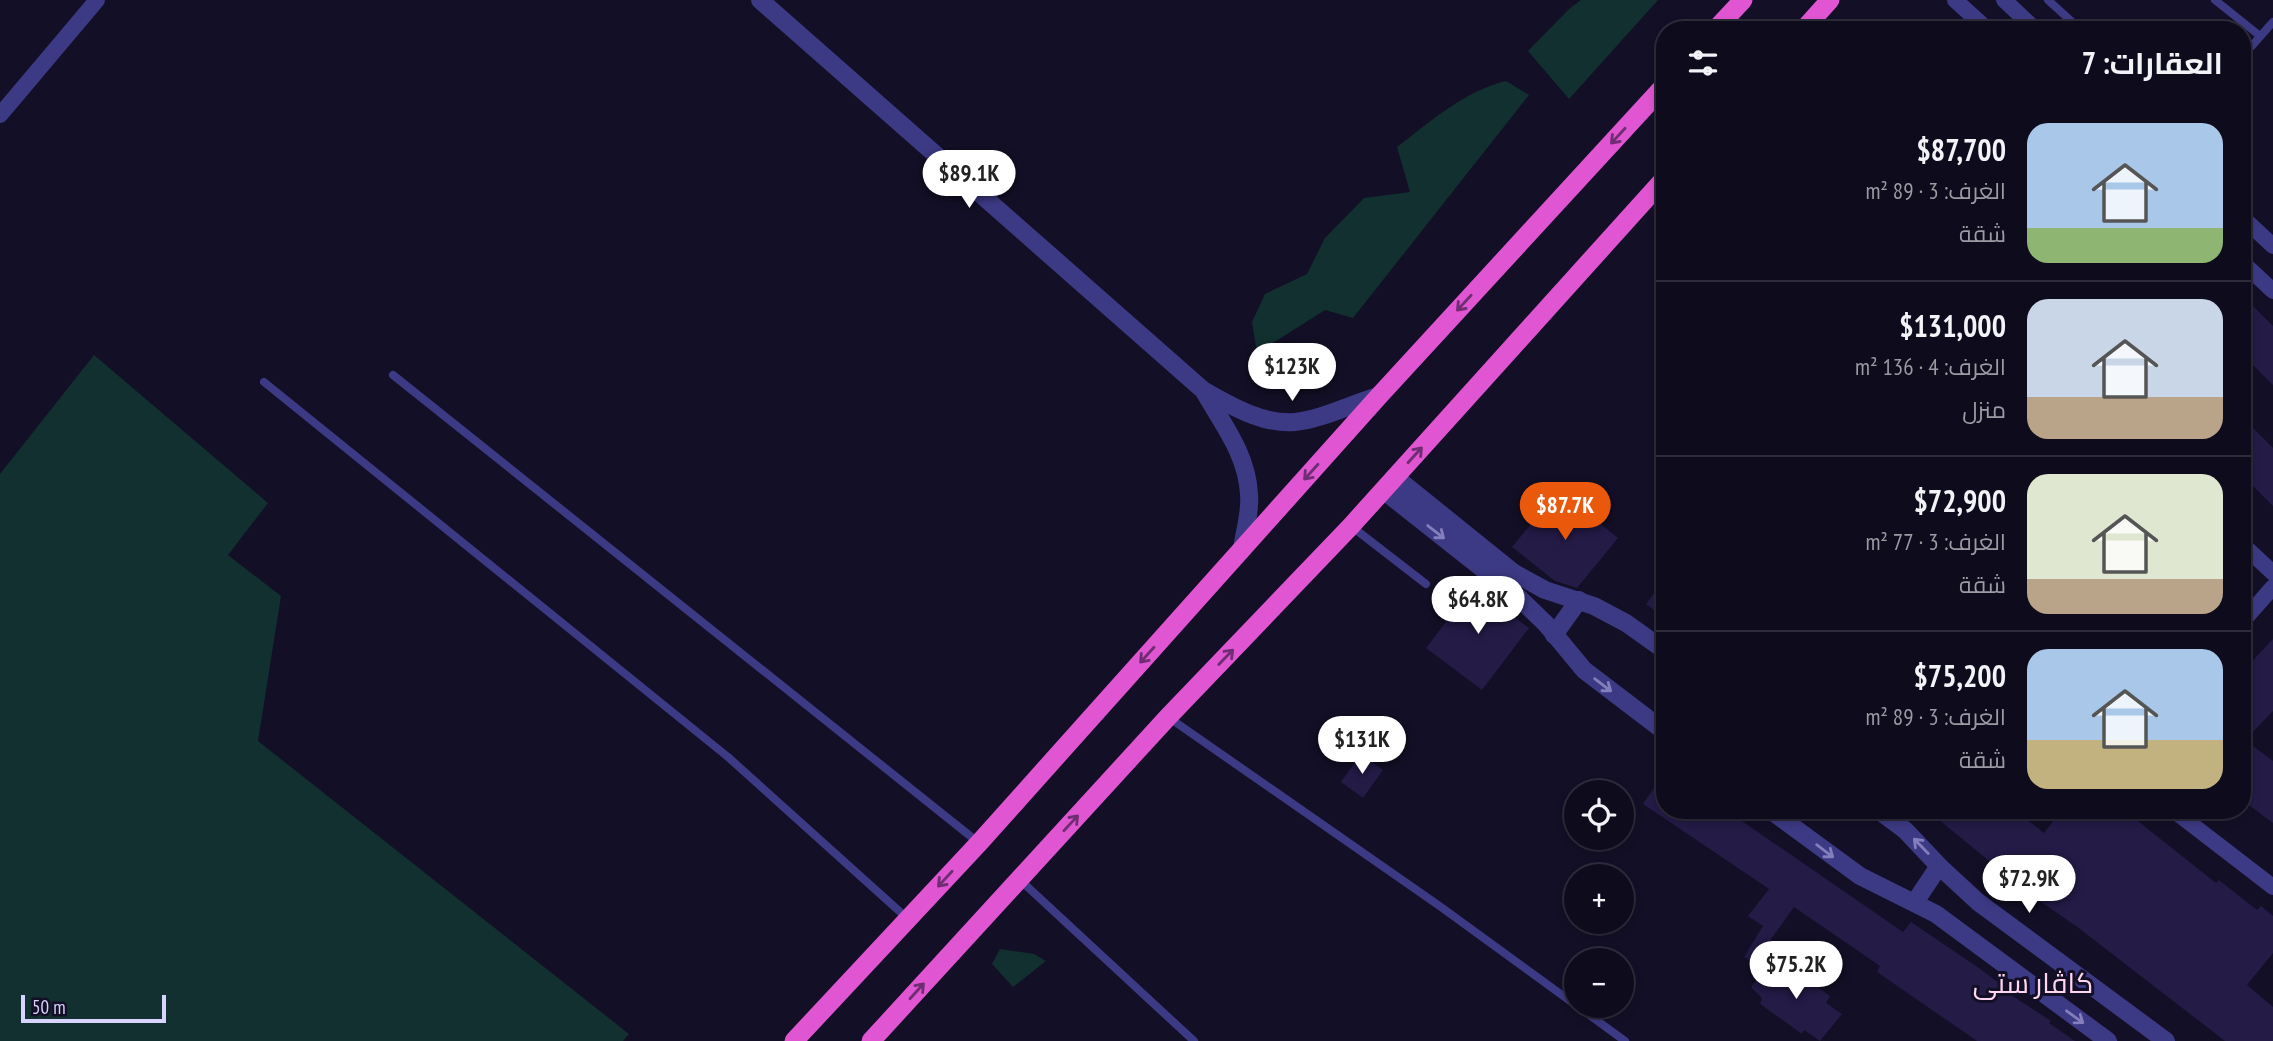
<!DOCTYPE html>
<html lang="ar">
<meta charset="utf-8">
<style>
body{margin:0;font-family:"PT Sans Narrow",Cairo,sans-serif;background:#1c1929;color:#f1f3f6;direction:rtl;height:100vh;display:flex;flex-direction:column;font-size:26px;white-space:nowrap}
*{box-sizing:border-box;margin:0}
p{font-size:23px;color:#9b9ba3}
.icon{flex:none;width:38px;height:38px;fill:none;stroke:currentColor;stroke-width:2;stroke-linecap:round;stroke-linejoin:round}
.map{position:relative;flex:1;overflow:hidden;direction:ltr}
.drawer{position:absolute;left:1656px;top:21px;width:595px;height:798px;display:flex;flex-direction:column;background:#0e0b1c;border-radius:28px;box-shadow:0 4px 10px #0003,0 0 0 2px #2e2b3b;direction:rtl}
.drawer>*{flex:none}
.controls{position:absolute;left:1564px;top:780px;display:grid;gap:14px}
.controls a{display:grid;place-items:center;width:70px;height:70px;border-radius:50%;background:#0e0b1c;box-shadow:0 4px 10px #0003,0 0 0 2px #2e2b3b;font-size:35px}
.scale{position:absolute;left:21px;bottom:18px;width:145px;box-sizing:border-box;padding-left:7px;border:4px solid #d9d4ff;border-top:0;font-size:19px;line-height:24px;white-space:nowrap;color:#d9d4ff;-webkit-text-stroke:5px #130f26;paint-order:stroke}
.price{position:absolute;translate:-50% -60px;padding:0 16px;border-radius:24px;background:#fff;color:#222;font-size:23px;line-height:46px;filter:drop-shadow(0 2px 4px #0008)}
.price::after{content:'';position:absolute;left:50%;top:42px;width:21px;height:16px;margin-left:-10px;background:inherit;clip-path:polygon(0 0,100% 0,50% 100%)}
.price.active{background:#ea580c;color:#fff}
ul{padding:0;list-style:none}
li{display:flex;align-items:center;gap:21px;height:175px;padding:0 28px}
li+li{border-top:2px solid #2e2b3b}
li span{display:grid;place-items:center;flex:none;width:196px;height:140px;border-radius:21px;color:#555}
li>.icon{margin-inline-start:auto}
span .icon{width:84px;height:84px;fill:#fffc;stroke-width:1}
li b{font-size:30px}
h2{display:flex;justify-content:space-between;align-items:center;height:84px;padding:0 28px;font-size:30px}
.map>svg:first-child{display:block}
.green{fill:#12302f}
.building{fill:#241b47}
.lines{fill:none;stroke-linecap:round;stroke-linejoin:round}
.service{stroke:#3d3a85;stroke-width:8}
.minor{stroke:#3d3a85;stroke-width:16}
.tertiary{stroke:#3d3a85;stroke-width:18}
.trunk{stroke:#e055d1;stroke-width:19}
.oneway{stroke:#6f2e73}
.oneway2{stroke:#837fbc}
.labels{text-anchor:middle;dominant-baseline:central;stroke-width:6;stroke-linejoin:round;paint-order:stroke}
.neighbourhood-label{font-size:28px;fill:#ffd6f0;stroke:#130f26}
</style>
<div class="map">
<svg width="2273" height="1041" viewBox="0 0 2273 1041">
<rect width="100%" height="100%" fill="#130f26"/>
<!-- green -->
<g class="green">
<polygon points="1581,0 1658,0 1569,99 1528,51 1569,9"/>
<path d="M1506 81 1529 95 1353 318 1325 310 1257 353 1252 322 1265 294 1307 274 1325 238 1364 198 1410 192 1397 147C1430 122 1464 91 1506 81Z"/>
<polygon points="94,355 268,503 228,555 281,596 258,741 629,1034 623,1041 0,1041 0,474"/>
<polygon points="1000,949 1034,954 1046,961 1013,987 992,964"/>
</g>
<!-- building -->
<g class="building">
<polygon points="2242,295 2273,326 2273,385 2242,354"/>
<polygon points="2242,417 2273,448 2273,506 2242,475"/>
<polygon points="1559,490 1618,538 1577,588 1555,581 1512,547"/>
<polygon points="1664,580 1664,618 1646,604"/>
<polygon points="1475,584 1481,588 1484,584 1509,605 1514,609 1510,614 1529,628 1482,690 1426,648"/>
<polygon points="2273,639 2273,711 2245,740 2273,761 2273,823 2242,800 2242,672"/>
<polygon points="1361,754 1383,770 1363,798 1341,782"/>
<polygon points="1664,773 1664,810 1726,810 1903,932 1911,922 1979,968 2003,986 2002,989 2051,1021 2049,1023 2075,1041 1977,1041 1877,972 1880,966 1794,907 1754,963 1744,957 1763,926 1748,916 1769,889 1643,804"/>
<polygon points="1927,810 2015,810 2044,833 2062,810 2124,810 2216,883 2219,880 2257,910 2261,906 2273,916 2273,953 2247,985 2273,1007 2273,1041 2225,1041 2076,926 2028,893"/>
<polygon points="1772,962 1785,971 1791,967 1811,987 1818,987 1830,996 1826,1003 1842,1014 1820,1041 1804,1030 1802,1034 1760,1004 1762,998 1751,987"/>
</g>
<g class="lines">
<!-- service -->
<g class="service">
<polyline points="2048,0 2081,30"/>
<polyline points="2215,0 2260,36"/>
<polyline points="2242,57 2273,22"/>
<polyline points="393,375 979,843"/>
<polyline points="264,382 728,757 908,919"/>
<polyline points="1351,526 1426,584"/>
<polyline points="1168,717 1441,907 1577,1006"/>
<polyline points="1019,879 1194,1041"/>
<polyline points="1577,1006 1625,1041"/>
</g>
<!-- minor -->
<g class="minor">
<polyline points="1955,0 1988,30"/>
<polyline points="2004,0 2036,30"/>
<polyline points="0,115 97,0"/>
<polyline points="2242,217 2273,246"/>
<polyline points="2242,262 2273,291"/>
<polyline points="2242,544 2273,573"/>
<polyline points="2242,622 2273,587"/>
<polyline points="2173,810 2273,887"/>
</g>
<!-- tertiary -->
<g class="tertiary">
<path d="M760 0 1203 390C1229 405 1263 425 1295 422 1323 419 1351 404 1379 396"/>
<path d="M1205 393C1224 426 1247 455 1249 494 1251 512 1244 532 1242 550"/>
<polyline points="1395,477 1514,573 1545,590 1594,606 1626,623 1664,650"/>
<polyline points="1383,490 1517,596 1546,624 1584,670 1664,731"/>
<polyline points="1554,635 1579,600"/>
<polyline points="1770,810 1860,876 1936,914 2108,1041"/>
<polyline points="1878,810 1905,830 1939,866 1978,902 2166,1041"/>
<polyline points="1915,902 1939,866"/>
</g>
<!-- trunk -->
<g class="trunk">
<polyline points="1715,30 1743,0"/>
<polyline points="1803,30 1830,0"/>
<polyline points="794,1041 979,843 1379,396 1664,86"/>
<polyline points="871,1041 1168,717 1351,526 1664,179"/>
</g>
</g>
<!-- one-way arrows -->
<defs><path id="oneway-shaft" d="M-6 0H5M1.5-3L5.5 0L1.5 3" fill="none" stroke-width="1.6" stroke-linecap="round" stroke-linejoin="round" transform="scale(1.75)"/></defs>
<g class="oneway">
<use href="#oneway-shaft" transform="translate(1618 136) rotate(133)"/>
<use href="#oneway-shaft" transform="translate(1464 303) rotate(133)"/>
<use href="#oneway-shaft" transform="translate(1415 455) rotate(-48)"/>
<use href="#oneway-shaft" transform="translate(1311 472) rotate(132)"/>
<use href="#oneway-shaft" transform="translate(1147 655) rotate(132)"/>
<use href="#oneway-shaft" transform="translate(1226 657) rotate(-46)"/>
<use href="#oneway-shaft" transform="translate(1071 823) rotate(-47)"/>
<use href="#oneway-shaft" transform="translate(945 879) rotate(133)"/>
<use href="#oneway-shaft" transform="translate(917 991) rotate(-48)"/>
</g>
<g class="oneway2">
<use href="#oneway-shaft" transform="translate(1436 532) rotate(38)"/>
<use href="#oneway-shaft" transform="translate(1603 685) rotate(37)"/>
<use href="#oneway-shaft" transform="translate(1921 846) rotate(-134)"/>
<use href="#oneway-shaft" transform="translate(1825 851) rotate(37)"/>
<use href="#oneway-shaft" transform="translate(2075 1017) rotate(36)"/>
</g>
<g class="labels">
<!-- neighbourhood labels -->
<g class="neighbourhood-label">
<text x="2033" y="982">کاڤار ستی</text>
</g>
</g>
</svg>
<div class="controls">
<a><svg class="icon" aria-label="locate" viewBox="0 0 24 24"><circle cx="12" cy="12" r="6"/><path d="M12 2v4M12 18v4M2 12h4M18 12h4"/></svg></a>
<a>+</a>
<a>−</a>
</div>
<div class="scale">50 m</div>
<b class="price" style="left:969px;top:210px">$89.1K</b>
<b class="price" style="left:1292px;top:403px">$123K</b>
<b class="price active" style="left:1565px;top:542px">$87.7K</b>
<b class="price" style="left:1478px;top:636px">$64.8K</b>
<b class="price" style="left:1362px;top:776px">$131K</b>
<b class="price" style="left:2029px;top:915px">$72.9K</b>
<b class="price" style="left:1796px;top:1001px">$75.2K</b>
<section class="drawer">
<h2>العقارات: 7<svg class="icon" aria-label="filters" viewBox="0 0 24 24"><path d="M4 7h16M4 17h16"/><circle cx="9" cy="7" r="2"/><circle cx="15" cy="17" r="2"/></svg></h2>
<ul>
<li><span style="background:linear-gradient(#a9c7e8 75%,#8fb573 0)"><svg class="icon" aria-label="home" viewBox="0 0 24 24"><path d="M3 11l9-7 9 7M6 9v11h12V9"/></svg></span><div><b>$87,700</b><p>الغرف: 3 · 89 m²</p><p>شقة</p></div></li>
<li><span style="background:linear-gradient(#c9d6e8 70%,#b9a48a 0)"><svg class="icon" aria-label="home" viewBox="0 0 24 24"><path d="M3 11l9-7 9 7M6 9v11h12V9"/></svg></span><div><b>$131,000</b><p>الغرف: 4 · 136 m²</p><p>منزل</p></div></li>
<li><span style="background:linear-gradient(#dfe7d0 75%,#b9a48a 0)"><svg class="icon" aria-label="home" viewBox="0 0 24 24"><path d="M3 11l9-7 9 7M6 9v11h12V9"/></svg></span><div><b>$72,900</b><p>الغرف: 3 · 77 m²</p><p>شقة</p></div></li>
<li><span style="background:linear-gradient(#a9c7e8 65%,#c2b280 0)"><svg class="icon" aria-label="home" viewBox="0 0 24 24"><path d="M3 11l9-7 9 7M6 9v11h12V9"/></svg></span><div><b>$75,200</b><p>الغرف: 3 · 89 m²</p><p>شقة</p></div></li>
</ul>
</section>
</div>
